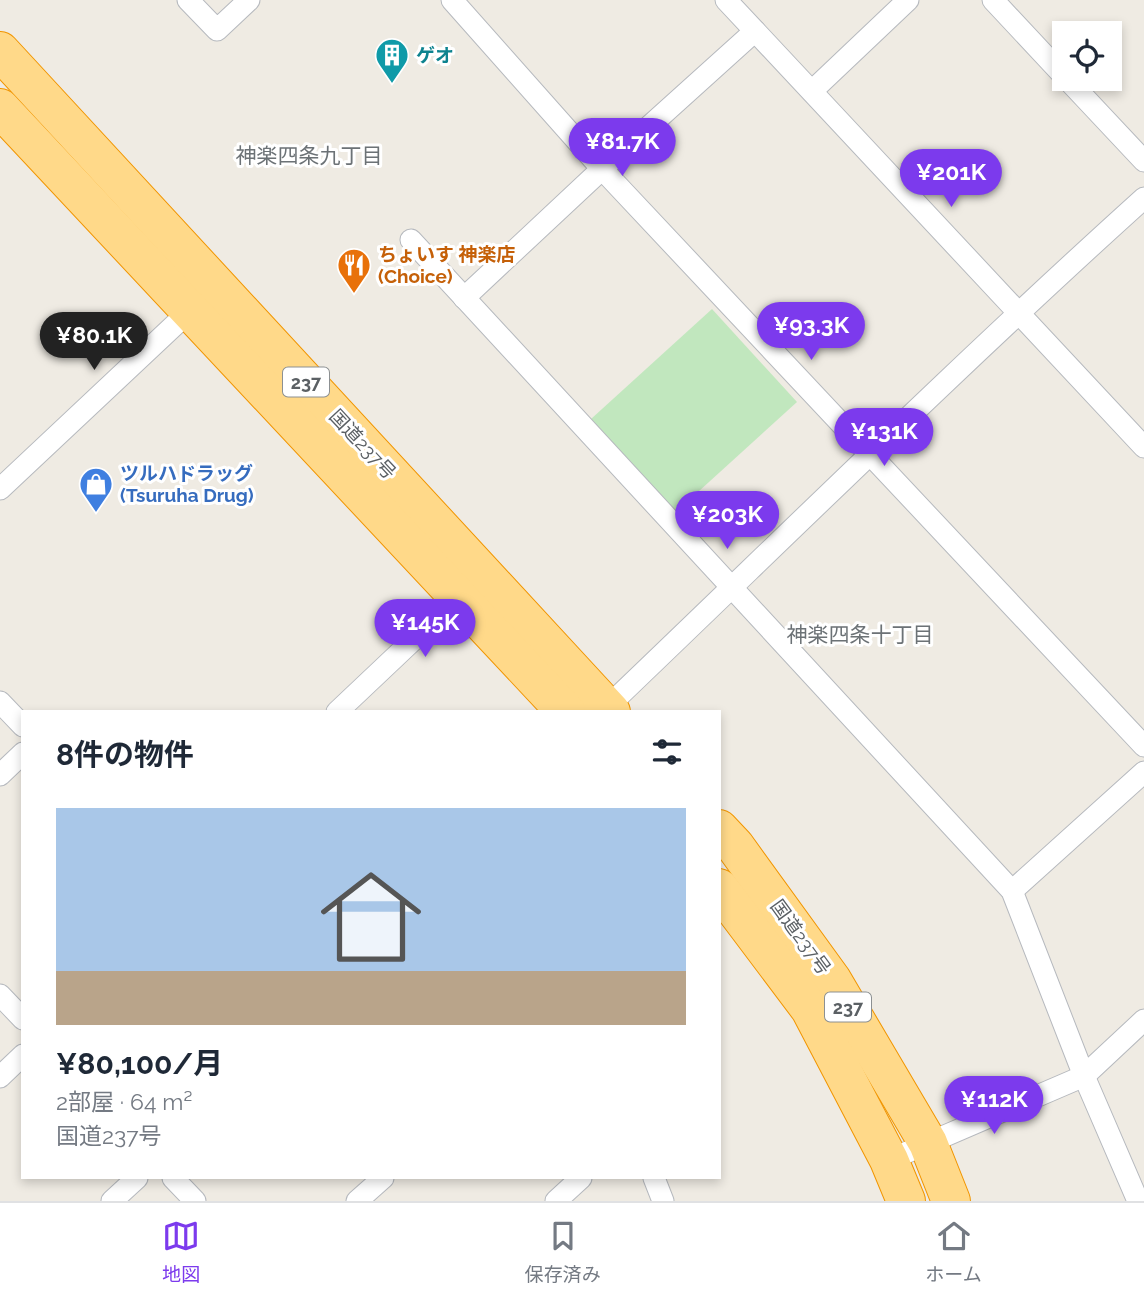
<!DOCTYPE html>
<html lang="ja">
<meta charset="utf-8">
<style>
body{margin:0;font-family:Raleway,"Noto Sans JP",sans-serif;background:#f6f6f7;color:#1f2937;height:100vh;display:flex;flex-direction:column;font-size:26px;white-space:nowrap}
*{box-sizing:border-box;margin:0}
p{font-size:23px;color:#747a83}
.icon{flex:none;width:38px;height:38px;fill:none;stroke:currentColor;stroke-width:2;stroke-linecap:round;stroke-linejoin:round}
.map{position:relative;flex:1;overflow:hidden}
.side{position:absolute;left:21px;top:710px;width:700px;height:469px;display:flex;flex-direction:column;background:#fff;border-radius:0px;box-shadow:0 4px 10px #0003}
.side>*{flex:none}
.buttons{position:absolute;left:1052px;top:21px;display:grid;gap:14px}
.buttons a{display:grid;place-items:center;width:70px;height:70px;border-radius:0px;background:#fff;box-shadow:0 4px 10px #0003;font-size:35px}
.price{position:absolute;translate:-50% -60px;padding:0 16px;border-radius:24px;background:#7c3aed;color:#fff;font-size:23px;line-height:46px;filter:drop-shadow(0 2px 4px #0008)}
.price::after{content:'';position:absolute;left:50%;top:42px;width:21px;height:16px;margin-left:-10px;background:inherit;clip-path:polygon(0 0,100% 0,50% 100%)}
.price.on{background:#222;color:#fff}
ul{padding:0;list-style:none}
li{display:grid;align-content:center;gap:14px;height:371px;padding:0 35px}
li span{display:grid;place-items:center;height:217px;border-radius:0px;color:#555}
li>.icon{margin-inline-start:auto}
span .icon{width:126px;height:126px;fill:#fffc;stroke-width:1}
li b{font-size:30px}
h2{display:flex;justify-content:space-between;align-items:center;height:84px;padding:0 35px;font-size:30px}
.tab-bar{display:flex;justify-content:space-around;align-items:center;height:98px;border-top:2px solid #e0e1e3;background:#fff;font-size:19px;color:#747a83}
.tab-bar a{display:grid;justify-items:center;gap:4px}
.tab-bar .on{color:#7c3aed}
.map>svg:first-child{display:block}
.green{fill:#c1e7be}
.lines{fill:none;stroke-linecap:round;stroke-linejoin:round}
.street-casing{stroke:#b6b9be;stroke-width:23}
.highway-casing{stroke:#f19500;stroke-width:40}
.street{stroke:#fff;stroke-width:21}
.highway{stroke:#ffd989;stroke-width:38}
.labels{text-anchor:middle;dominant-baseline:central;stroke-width:6;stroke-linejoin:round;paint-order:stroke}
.shield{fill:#fff;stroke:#8c9092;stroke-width:2}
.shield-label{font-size:18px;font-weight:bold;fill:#5b6064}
.culture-label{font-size:19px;font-weight:bold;fill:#0d838f;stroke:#fff;text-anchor:start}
.food-label{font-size:19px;font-weight:bold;fill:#c56008;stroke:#fff;text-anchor:start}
.street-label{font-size:19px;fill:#5b6064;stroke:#fff}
.shop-label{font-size:19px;font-weight:bold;fill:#366cbe;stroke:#fff;text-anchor:start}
.neighbourhood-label{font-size:21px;fill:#6c7276;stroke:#fff}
</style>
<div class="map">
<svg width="1144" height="1201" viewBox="0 0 1144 1201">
<rect width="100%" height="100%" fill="#efebe3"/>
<!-- green -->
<polygon class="green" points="712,309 797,402 676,512 591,419"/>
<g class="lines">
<defs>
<g id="street">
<polyline points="188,0 217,30 249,0"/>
<polyline points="452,0 602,169 1144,746"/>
<polyline points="726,0 1144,447"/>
<polyline points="993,0 1064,76"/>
<polyline points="1067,79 1144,161"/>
<polyline points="812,91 908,0"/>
<polyline points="411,240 1012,891 1084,1076 1138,1201"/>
<polyline points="464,298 602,169 755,31"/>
<polyline points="0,489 197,304"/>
<polyline points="0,702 23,726"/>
<polyline points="337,712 465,591"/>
<path d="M602 712C782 540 959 365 1144 198"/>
<polyline points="0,775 23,753"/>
<polyline points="1012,891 1144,772"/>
<polyline points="0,995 23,1019"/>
<polyline points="0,1077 23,1055"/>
<polyline points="889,1160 1084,1076 1144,1020"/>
<polyline points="173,1178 195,1201"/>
<polyline points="654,1178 663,1201"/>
<polyline points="112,1201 137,1178"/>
<polyline points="357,1201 383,1178"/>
<polyline points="556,1201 581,1178"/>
</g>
<g id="highway">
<polyline points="0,51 611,712"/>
<polyline points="0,108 566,712"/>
<polyline points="719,829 735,846 832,980 928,1143 951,1201"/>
<polyline points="719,888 810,1009 889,1160 906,1201"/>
</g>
</defs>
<!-- street casing -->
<use href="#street" class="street-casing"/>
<!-- highway casing -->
<use href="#highway" class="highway-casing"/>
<!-- street -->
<use href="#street" class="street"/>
<!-- highway -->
<use href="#highway" class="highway"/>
</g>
<!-- icons -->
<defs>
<symbol id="building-pin" viewBox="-11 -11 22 30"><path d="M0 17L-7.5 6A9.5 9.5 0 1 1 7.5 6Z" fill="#0f9aa8" stroke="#fff"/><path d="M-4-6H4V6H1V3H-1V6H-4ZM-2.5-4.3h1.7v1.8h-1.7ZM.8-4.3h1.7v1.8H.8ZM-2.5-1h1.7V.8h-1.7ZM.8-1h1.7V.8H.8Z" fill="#fff"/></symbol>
<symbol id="restaurant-pin" viewBox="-11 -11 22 30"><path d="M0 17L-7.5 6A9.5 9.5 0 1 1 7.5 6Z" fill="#e8710a" stroke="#fff"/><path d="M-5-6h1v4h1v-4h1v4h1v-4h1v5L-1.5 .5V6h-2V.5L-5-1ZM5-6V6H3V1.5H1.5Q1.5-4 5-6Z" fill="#fff"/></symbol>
<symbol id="shop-pin" viewBox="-11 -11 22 30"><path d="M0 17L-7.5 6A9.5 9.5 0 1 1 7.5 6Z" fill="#3f7fe0" stroke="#fff"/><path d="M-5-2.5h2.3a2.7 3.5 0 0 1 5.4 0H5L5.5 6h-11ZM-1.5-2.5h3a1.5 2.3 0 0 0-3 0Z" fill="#fff"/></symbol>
</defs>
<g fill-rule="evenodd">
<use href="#building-pin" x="373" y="36" width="38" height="52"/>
<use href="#restaurant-pin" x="335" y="246" width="38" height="52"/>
<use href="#shop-pin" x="77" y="465" width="38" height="52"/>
</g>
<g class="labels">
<!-- shield labels -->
<g class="shield">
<rect x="283" y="367.5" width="46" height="29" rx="5"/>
<rect x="825" y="992.5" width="46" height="29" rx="5"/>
</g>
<g class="shield-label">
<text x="306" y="382">237</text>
<text x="848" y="1007">237</text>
</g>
<!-- culture labels -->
<g class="culture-label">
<text x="416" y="55">ゲオ</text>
</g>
<!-- food labels -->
<g class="food-label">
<text x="378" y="254">ちょいす 神楽店<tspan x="378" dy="22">(Choice)</tspan></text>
</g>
<!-- street labels -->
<g class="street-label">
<text transform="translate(363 444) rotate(47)">国道237号</text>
<text transform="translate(801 937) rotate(54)">国道237号</text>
</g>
<!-- shop labels -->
<g class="shop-label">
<text x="120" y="473">ツルハドラッグ<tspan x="120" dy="22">(Tsuruha Drug)</tspan></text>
</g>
<!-- neighbourhood labels -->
<g class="neighbourhood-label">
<text x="309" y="155">神楽四条九丁目</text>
<text x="860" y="634">神楽四条十丁目</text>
</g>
</g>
</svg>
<div class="buttons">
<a><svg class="icon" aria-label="locate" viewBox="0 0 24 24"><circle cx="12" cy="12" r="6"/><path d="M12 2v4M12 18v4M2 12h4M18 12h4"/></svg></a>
</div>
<b class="price" style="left:622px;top:178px">¥81.7K</b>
<b class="price" style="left:951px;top:209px">¥201K</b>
<b class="price" style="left:811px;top:362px">¥93.3K</b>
<b class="price on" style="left:94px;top:372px">¥80.1K</b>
<b class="price" style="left:884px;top:468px">¥131K</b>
<b class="price" style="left:727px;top:551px">¥203K</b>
<b class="price" style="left:425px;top:659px">¥145K</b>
<b class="price" style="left:994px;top:1136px">¥112K</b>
<section class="side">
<h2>8件の物件<svg class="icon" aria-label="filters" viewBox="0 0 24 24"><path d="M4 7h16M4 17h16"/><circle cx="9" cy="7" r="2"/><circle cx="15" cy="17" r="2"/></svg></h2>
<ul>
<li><span style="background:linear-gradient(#a9c7e8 75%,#b9a48a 0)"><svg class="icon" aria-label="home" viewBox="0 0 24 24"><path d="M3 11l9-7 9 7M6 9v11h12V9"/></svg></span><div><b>¥80,100/月</b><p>2部屋 · 64 m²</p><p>国道237号</p></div></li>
</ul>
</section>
</div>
<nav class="tab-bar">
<a class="on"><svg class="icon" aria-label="map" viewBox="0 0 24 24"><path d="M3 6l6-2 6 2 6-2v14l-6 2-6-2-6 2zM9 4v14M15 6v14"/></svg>地図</a>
<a><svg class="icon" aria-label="saved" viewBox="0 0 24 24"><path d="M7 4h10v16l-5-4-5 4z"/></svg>保存済み</a>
<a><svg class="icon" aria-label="home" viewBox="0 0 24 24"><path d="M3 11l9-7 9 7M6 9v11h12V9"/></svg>ホーム</a>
</nav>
